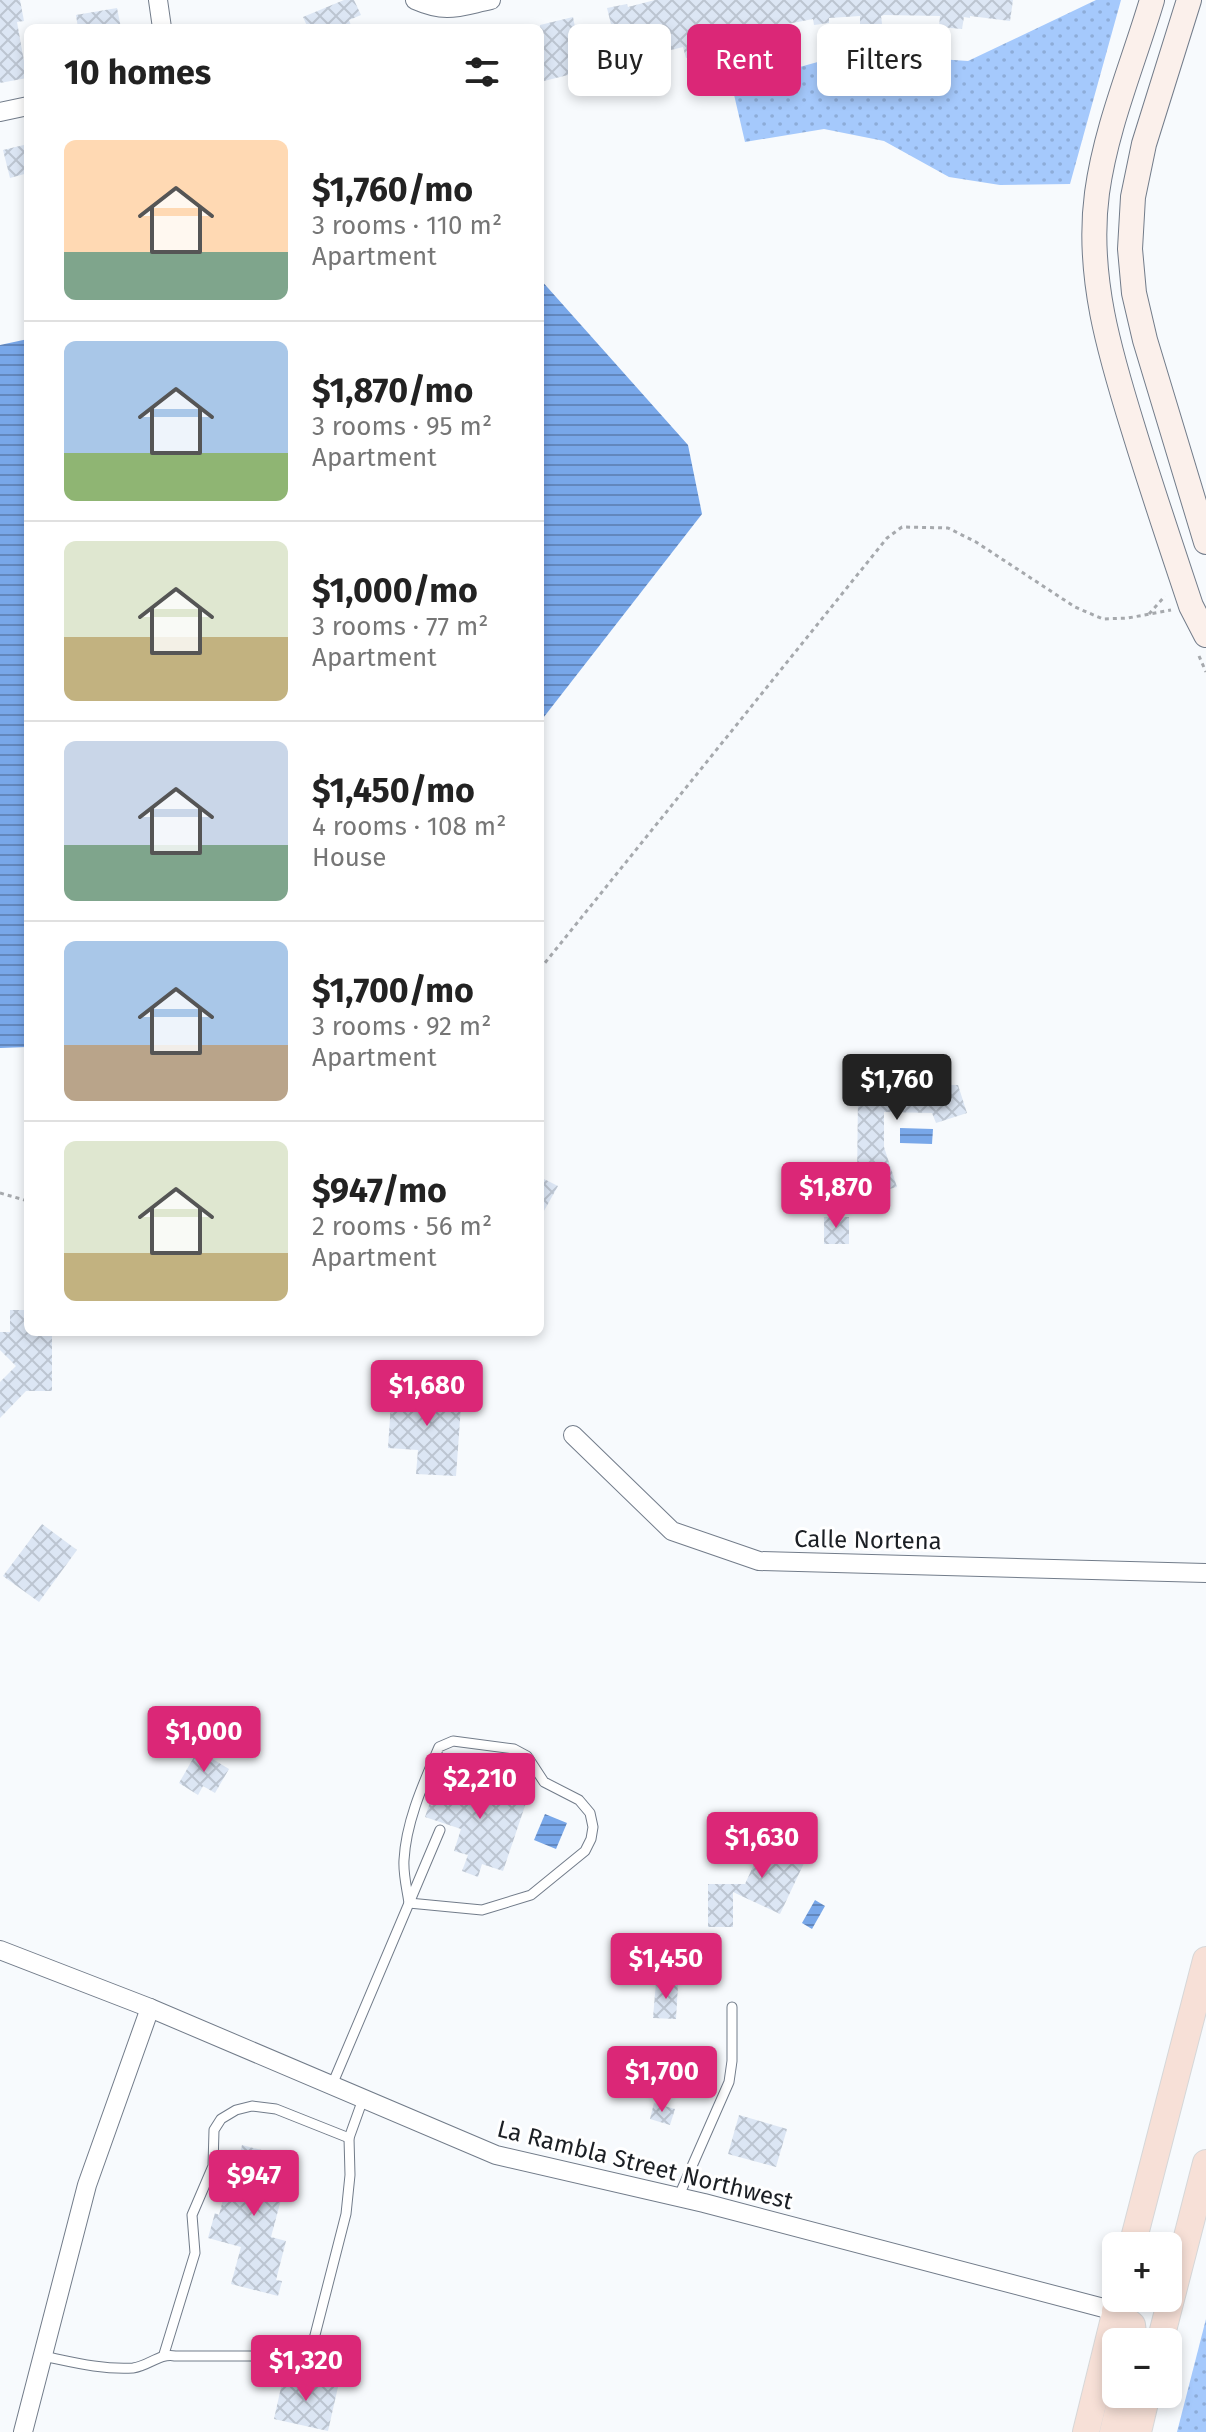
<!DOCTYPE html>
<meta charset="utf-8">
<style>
body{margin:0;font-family:"Fira Sans",sans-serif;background:#f6f6f6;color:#222;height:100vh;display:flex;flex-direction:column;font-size:30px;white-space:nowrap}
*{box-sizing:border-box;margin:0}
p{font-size:26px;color:#767676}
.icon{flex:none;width:44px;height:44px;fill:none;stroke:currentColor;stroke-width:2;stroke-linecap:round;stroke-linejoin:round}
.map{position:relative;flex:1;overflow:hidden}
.side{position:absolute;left:24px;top:24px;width:520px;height:1312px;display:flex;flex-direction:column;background:#fff;border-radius:12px;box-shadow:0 4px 12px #0003}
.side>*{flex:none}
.top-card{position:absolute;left:568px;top:24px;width:518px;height:72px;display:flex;gap:16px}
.tools{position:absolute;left:1102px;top:2232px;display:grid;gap:16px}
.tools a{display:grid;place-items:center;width:80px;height:80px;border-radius:12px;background:#fff;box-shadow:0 4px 12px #0003;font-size:40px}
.price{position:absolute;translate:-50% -68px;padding:0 18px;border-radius:8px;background:#db2777;color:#fff;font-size:26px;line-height:52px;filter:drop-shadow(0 2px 4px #0008)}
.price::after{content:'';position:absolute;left:50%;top:48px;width:24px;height:18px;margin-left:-12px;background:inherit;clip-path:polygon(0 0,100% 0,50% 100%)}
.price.on{background:#222;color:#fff}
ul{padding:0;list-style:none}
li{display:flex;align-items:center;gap:24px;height:200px;padding:0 40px}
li+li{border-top:2px solid #e0e0e0}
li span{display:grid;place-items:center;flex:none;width:224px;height:160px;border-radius:12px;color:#555}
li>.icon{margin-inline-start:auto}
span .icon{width:96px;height:96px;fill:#fffc;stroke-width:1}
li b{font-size:34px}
h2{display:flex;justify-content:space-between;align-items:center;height:96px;padding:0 40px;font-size:34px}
.pill{padding:0 28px;border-radius:12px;background:#fff;box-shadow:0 4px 12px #0003;font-size:28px;line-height:72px}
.pill.on{background:#db2777;color:#fff}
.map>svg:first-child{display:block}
.park{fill:url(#park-dots)}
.water{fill:url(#water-rules)}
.building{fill:url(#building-cross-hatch)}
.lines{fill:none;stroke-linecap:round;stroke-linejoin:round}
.lane-casing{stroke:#727c8a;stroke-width:11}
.street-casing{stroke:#727c8a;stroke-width:20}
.secondary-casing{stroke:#727c8a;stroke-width:26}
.primary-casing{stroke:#d6d7d8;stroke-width:28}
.path{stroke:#a6a9ad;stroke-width:3;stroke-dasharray:4 4;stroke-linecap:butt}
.lane{stroke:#fff;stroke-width:9}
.street{stroke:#fff;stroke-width:18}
.secondary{stroke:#fbf0eb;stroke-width:24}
.primary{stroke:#f7e0d7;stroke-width:26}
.labels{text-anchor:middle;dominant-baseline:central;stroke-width:6;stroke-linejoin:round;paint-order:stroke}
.street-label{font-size:24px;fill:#1b1f24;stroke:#fff}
</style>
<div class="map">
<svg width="1206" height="2432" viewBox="0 0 1206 2432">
<defs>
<pattern id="park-dots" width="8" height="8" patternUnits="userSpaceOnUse" patternTransform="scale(2)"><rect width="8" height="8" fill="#a5c9fc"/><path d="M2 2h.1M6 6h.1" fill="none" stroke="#8dacd8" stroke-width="1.8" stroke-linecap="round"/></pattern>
<pattern id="water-rules" width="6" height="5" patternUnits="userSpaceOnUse" patternTransform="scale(2)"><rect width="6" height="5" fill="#78a7e9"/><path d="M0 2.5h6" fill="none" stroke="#6287bd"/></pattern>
<pattern id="building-cross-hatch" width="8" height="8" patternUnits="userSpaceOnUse" patternTransform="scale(2)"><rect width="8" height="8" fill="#dce6f4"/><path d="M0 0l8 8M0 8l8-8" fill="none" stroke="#bcc5d1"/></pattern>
</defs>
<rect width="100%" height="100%" fill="#f7fafd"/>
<!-- park -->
<g class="park">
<polygon points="1096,0 1121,0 1070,184 1000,185 949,177 884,141 824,129 745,142 732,86 850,53 968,61"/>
<polygon points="1206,2319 1206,2432 1177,2432"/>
</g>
<!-- water -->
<g class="water">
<polygon points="540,279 688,445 702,514 540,722"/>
<polygon points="28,339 28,1047 0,1048 0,345"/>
<polygon points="900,1128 933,1129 932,1144 900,1143"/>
<polygon points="545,1814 567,1823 556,1849 534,1840"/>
<polygon points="815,1900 825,1906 812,1929 802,1923"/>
</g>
<!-- building -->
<g class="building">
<polygon points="0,0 20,0 24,21 17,22 27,78 0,83"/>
<polygon points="344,0 354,0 361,15 349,20 352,28 308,28 303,17"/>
<polygon points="655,0 1013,0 1010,21 970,16 970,18 964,17 962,29 939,27 940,16 884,15 881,16 882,24 860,25 860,16 829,18 829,23 814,25 813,19 752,31 755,41 740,45 737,33 699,43 702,54 686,58 683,47 655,54 655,56 645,58 648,69 632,73 630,63 621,65 607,8 627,4 628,7"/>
<polygon points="117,8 121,28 78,28 76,15"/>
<polygon points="573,17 575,27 583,25 596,68 540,82 540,25"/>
<polygon points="28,144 28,173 10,178 3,150"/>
<polygon points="888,1084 958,1085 967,1113 936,1123 932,1113 884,1112 884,1147 897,1187 878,1192 875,1182 857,1182 858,1093"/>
<polygon points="540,1177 558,1186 540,1218"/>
<rect x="824" y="1217" width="25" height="27"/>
<polygon points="10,1310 28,1310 28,1332 52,1332 52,1391 26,1391 0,1418 0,1382 16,1366 0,1350 0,1332 10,1332"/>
<polygon points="392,1388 462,1392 456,1476 416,1474 418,1450 388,1448"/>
<polygon points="42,1524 77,1550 39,1602 3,1576"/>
<polygon points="198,1750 229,1769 215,1793 203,1786 198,1795 179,1783"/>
<polygon points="481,1778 529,1794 503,1871 482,1864 478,1877 462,1871 468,1855 454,1851 461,1829 425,1817 437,1781 476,1794"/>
<polygon points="768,1834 788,1844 792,1834 813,1844 780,1914 733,1892 733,1927 708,1927 708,1884 745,1884"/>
<polygon points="656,1982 678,1984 676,2019 653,2018"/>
<polygon points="656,2047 690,2049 688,2077 669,2076 670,2064 655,2063"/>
<polygon points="654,2103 675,2109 670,2125 650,2119"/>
<polygon points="739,2115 787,2129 776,2167 728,2154"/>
<polygon points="242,2145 292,2158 271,2237 286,2241 276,2280 282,2281 278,2296 231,2284 241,2247 208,2238 215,2213 219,2215 231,2169 236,2170"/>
<polygon points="284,2374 338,2387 328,2431 274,2419"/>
</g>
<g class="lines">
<defs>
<g id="lane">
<path d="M453 1741 514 1749 527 1756 544 1782 579 1800 590 1813 593 1827 591 1839 585 1851 531 1895 482 1910 409 1903C407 1889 403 1874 404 1860 406 1821 424 1782 439 1747Z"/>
<polyline points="332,2085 440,1830"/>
<polyline points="678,2198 729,2082 732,2061 732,2007"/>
<polyline points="164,2354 195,2253 192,2215 213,2166 214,2130 221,2119 236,2110 252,2106 276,2109 349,2138"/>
<path d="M43 2356C72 2362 103 2370 133 2368 149 2366 159 2353 175 2356H292L314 2339 346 2214 350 2175 349 2138 363 2099"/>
</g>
<g id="street">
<polyline points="158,0 162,28"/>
<path d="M415 0C447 14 458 7 491 0"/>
<polyline points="0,112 28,106"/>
<polyline points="573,1435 672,1531 759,1561 1206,1573"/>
<polyline points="0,1950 150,2008 496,2155 704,2203 1115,2311"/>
<polyline points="23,2432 87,2185 150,2008"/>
</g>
<g id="secondary">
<path d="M1152 0C1133 64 1106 127 1097 193 1086 275 1110 354 1134 431 1149 480 1165 528 1181 576L1191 606 1206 635"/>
<polyline points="1189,0 1144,144 1133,197 1130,249 1134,293 1145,340 1206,542"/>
</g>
<g id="primary">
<polyline points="1132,2246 1206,1960"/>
<polyline points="1115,2311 1132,2325 1134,2342"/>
<polyline points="1160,2342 1206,2163"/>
<polyline points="1086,2432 1119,2298"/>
<polyline points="1113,2432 1122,2394"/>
<polyline points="1138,2432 1147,2394"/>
</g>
</defs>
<!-- lane casing -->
<use href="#lane" class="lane-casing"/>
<!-- street casing -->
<use href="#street" class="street-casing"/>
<!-- secondary casing -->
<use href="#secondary" class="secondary-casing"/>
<!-- primary casing -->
<use href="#primary" class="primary-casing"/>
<!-- path -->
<g class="path">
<polyline points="1149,614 1165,596"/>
<polyline points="1199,656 1206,672"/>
<polyline points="540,969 887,538 902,527 948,528 976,542 1075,607 1103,619 1128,618 1171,610"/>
<polyline points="0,1193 28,1201"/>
</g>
<!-- lane -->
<use href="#lane" class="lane"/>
<!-- street -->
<use href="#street" class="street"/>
<!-- secondary -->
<use href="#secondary" class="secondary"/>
<!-- primary -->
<use href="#primary" class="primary"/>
</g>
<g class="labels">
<!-- street labels -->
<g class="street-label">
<text transform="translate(868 1540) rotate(1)">Calle Nortena</text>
<text transform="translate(645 2165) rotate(14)">La Rambla Street Northwest</text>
</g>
</g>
</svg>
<div class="tools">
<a>+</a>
<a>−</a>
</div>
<b class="price on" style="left:897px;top:1122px">$1,760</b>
<b class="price" style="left:836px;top:1230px">$1,870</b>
<b class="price" style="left:427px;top:1428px">$1,680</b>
<b class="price" style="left:204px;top:1774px">$1,000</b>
<b class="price" style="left:480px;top:1821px">$2,210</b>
<b class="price" style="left:762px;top:1880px">$1,630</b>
<b class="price" style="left:666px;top:2001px">$1,450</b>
<b class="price" style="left:662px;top:2114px">$1,700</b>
<b class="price" style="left:254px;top:2218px">$947</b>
<b class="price" style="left:306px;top:2403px">$1,320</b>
<div class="top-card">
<a class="pill">Buy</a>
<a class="pill on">Rent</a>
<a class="pill">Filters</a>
</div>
<section class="side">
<h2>10 homes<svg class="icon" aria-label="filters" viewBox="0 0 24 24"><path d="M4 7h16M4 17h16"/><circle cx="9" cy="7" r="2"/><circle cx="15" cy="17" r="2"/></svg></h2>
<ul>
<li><span style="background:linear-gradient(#ffd9b3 70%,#7fa58c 0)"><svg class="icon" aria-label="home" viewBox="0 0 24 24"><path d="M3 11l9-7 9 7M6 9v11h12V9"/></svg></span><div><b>$1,760/mo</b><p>3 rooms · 110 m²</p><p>Apartment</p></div></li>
<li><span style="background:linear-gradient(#a9c7e8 70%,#8fb573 0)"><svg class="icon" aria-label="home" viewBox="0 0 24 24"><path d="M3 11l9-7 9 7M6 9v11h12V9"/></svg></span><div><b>$1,870/mo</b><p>3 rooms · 95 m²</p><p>Apartment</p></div></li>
<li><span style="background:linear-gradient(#dfe7d0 60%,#c2b280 0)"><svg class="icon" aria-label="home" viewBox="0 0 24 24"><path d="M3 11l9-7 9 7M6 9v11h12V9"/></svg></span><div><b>$1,000/mo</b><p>3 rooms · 77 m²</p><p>Apartment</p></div></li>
<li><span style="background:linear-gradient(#c9d6e8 65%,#7fa58c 0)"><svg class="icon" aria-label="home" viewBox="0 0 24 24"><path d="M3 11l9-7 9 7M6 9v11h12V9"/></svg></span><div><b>$1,450/mo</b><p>4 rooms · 108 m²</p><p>House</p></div></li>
<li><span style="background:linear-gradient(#a9c7e8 65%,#b9a48a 0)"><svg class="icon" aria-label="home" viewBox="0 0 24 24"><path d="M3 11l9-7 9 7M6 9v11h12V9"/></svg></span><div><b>$1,700/mo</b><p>3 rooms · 92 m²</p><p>Apartment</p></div></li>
<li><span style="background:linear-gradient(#dfe7d0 70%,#c2b280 0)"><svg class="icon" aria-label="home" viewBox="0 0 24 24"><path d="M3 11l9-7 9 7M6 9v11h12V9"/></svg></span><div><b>$947/mo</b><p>2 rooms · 56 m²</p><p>Apartment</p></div></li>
</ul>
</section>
</div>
